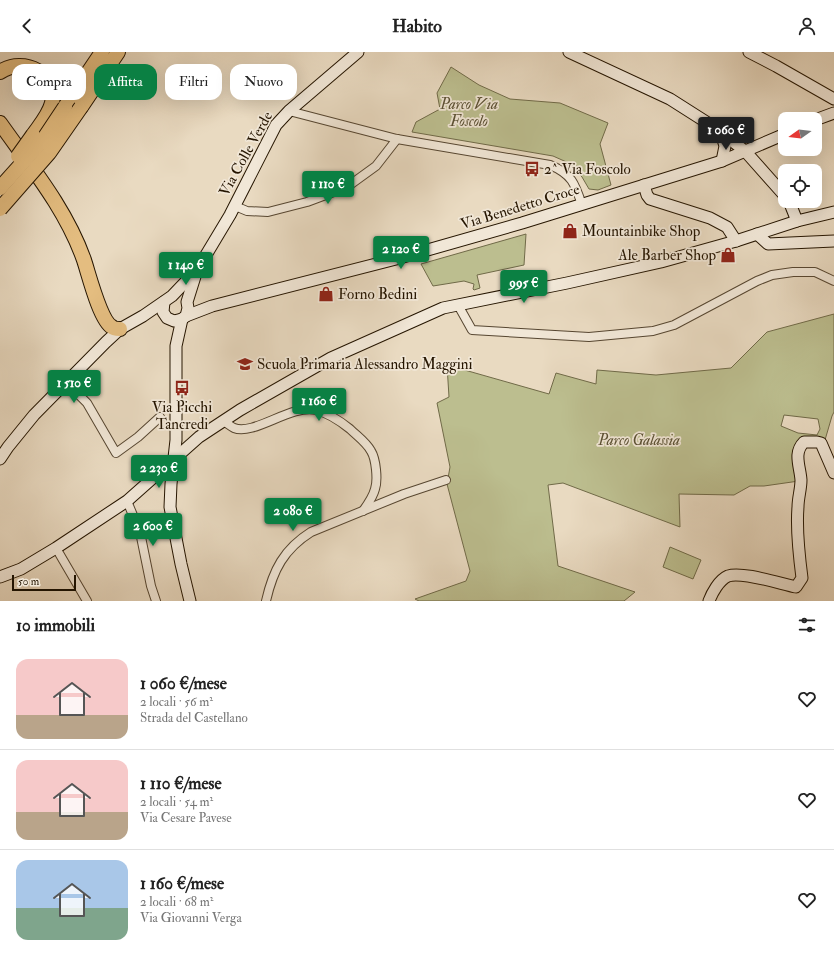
<!DOCTYPE html>
<html lang="it">
<meta charset="utf-8">
<style>
body{margin:0;font-family:"IM FELL Double Pica",serif;background:#f2f2f2;color:#222;height:100vh;display:flex;flex-direction:column;font-size:15px;white-space:nowrap}
*{box-sizing:border-box;margin:0}
p{font-size:13px;color:#767676}
.icon{flex:none;width:22px;height:22px;fill:none;stroke:currentColor;stroke-width:2;stroke-linecap:round;stroke-linejoin:round}
.map{position:relative;height:549px;overflow:hidden}
.side{display:flex;flex-direction:column;background:#fff;flex:1}
.side>*{flex:none}
.hud{position:absolute;left:12px;top:12px;width:400px;height:36px;display:flex;gap:8px}
.needle{width:26px;rotate:256deg}
.buttons{position:absolute;left:778px;top:60px;display:grid;gap:8px}
.buttons a{display:grid;place-items:center;width:44px;height:44px;border-radius:8px;background:#fff;box-shadow:0 4px 16px #0002;font-size:20px}
.scale{position:absolute;left:12px;bottom:10px;width:64px;box-sizing:border-box;padding-left:4px;border:2px solid #251501;border-top:0;font-size:11px;line-height:14px;white-space:nowrap;color:#251501;-webkit-text-stroke:3px #f1e7d7;paint-order:stroke}
.price{position:absolute;translate:-50% -34px;padding:0 9px;border-radius:4px;background:#0b8043;color:#fff;font-size:13px;line-height:26px;filter:drop-shadow(0 1px 2px #0008)}
.price::after{content:'';position:absolute;left:50%;top:24px;width:12px;height:9px;margin-left:-6px;background:inherit;clip-path:polygon(0 0,100% 0,50% 100%)}
.price.active{background:#222;color:#fff}
ul{padding:0;list-style:none}
li{display:flex;align-items:center;gap:12px;height:100px;padding:0 16px}
li+li{border-top:1px solid #e0e0e0}
li span{display:grid;place-items:center;flex:none;width:112px;height:80px;border-radius:12px;color:#555}
li>.icon{margin-inline-start:auto}
span .icon{width:48px;height:48px;fill:#fffc;stroke-width:1}
li b{font-size:17px}
h2{display:flex;justify-content:space-between;align-items:center;height:48px;padding:0 16px;font-size:17px}
.pill{padding:0 14px;border-radius:12px;background:#fff;box-shadow:0 4px 16px #0002;font-size:14px;line-height:36px}
.pill.active{background:#0b8043;color:#fff}
header{display:flex;justify-content:space-between;align-items:center;height:52px;padding:0 16px;background:#fff;font-size:18px;font-weight:700}
.map>svg:first-child{display:block}
.green{fill:#bcbe8f;stroke:#706a48;fill-rule:evenodd}
.lines{fill:none;stroke-linecap:round;stroke-linejoin:round}
.street-casing{stroke:#564631;stroke-width:10}
.secondary-casing{stroke:#251501;stroke-width:13}
.highway-casing{stroke:#251501;stroke-width:16}
.street{stroke:#f1e7d7;stroke-width:8}
.secondary{stroke:#f1e7d7;stroke-width:11}
.highway{stroke:#e4bd80;stroke-width:14}
.highway-bridge-casing{stroke:#251501;stroke-width:16;stroke-linecap:butt}
.highway-bridge{stroke:#e4bd80;stroke-width:14}
.labels{text-anchor:middle;dominant-baseline:central;stroke-width:3.5;stroke-linejoin:round;paint-order:stroke}
.park-label{font-size:15px;font-style:italic;fill:#5a5033;stroke:#f1e7d7}
.street-label{font-size:15px;fill:#251501;stroke:#f1e7d7}
.poi-label{font-size:15px;fill:#251501;stroke:#f1e7d7;text-anchor:start}
</style>
<header><svg class="icon" aria-label="back" viewBox="0 0 24 24"><path d="M15 5l-7 7 7 7"/></svg>Habito<svg class="icon" aria-label="person" viewBox="0 0 24 24"><circle cx="12" cy="8" r="4"/><path d="M4 21q1-7 8-7t8 7"/></svg></header>
<div class="map">
<svg width="834" height="549" viewBox="0 0 834 549">
<rect width="100%" height="100%" fill="#e9dac1"/>
<filter id="stains"><feTurbulence type="fractalNoise" baseFrequency=".005" numOctaves="4"/><feColorMatrix values="0 0 0 0 .2 0 0 0 0 .09 0 0 0 0 .02 0 0 0 .5 -.17"/></filter>
<radialGradient id="worn" r=".72"><stop offset=".6" stop-color="#630" stop-opacity="0"/><stop offset="1" stop-color="#630" stop-opacity=".3"/></radialGradient>
<!-- green -->
<g class="green">
<polygon points="451,15 479,33 510,47 560,51 608,71 600,92 611,133 598,138 589,137 582,125 571,112 553,104 412,80 416,70 440,57 437,41"/>
<polygon points="526,182 524,213 477,223 480,236 474,238 473,237 474,232 464,229 433,234 421,212"/>
<path d="M834 262V360L832 364 825 388 818 385 801 388 799 429 764 434H750L734 443 679 442 680 475 563 431 548 433 558 514 635 540 624 549H419L415 547 466 529 470 519 447 432 450 415 437 351 449 345 447 313 549 342 556 321 596 332 597 318 656 323 731 316 767 280ZM784 363 818 367 820 377 817 383 798 381 781 374Z"/>
<polygon points="670,495 701,508 693,527 663,515"/>
</g>
<g class="lines">
<defs>
<g id="street">
<path d="M289 59 397 87 550 113C572 122 575 132 582 153"/>
<polyline points="235,154 247,159 268,160 307,150 347,135 376,114 397,87"/>
<polyline points="458,253 472,278 589,285 653,279 674,273 757,229 772,223 793,220 815,220 834,229"/>
<polyline points="67,331 87,351 116,401 138,385 160,365"/>
<path d="M223 369C227 371 230 374 234 376 254 384 291 352 316 358 328 361 340 369 350 377 357 384 366 390 371 399 376 407 378 428 375 437 373 445 368 452 363 459"/>
<polyline points="127,449 140,480 151,534 156,549"/>
<polyline points="56,496 87,549"/>
<path d="M266 549C273 518 284 497 311 480L404 442 446 428"/>
</g>
<g id="secondary">
<polyline points="569,0 670,47 714,75 745,99 785,144"/>
<polyline points="749,0 776,14 834,47"/>
<polyline points="815,68 834,61"/>
<polyline points="721,81 725,94 722,109"/>
<polyline points="644,133 647,143 650,147 710,166 727,175 736,189"/>
<polyline points="789,149 797,169"/>
<polyline points="757,182 768,192 834,189"/>
<polyline points="164,250 163,260 167,266 174,269 182,267 186,264 188,256 187,250 197,218 230,163 276,73 289,59 358,0"/>
<polyline points="186,264 212,254 396,207 522,171 722,109 785,82"/>
<polyline points="182,267 176,294 176,388 171,432 170,455 181,512 190,549"/>
<polyline points="0,407 8,395 34,363 106,290 120,277 143,264 172,244 194,221"/>
<polyline points="0,525 21,517 56,496 127,449 199,385 240,358 331,306 443,256 567,231 661,210 736,189 797,169 834,160"/>
<path d="M709 549C712 541 719 528 728 524 742 519 781 532 796 535L802 526C799 503 796 478 798 455 798 446 801 437 801 428 800 414 793 401 804 390H817L821 391 834 421"/>
</g>
<g id="highway">
<path d="M0 20C24 4 58 22 52 51 49 63 40 73 33 83"/>
<polyline points="65,55 102,0"/>
<polyline points="81,55 118,0"/>
<path d="M0 71C31 115 66 157 84 208 89 223 100 268 112 275 114 277 117 277 120 277"/>
</g>
</defs>
<!-- street casing -->
<use href="#street" class="street-casing"/>
<!-- secondary casing -->
<use href="#secondary" class="secondary-casing"/>
<!-- highway casing -->
<use href="#highway" class="highway-casing"/>
<!-- street -->
<use href="#street" class="street"/>
<!-- secondary -->
<use href="#secondary" class="secondary"/>
<!-- highway -->
<use href="#highway" class="highway"/>
<defs>
<g id="highway-bridge">
<polyline points="18,104 33,83"/>
<polyline points="0,136 43,88 65,55"/>
<polyline points="0,157 49,101 81,55"/>
</g>
</defs>
<!-- highway-bridge casing -->
<use href="#highway-bridge" class="highway-bridge-casing"/>
<!-- highway-bridge -->
<use href="#highway-bridge" class="highway-bridge"/>
</g>
<!-- icons -->
<defs>
<symbol id="bus-bare" viewBox="-9 -9 18 18"><path d="M-5-6H5V4H4V6H2V4H-2V6H-4V4H-5ZM-3.5-4V0h7V-4ZM-3.5 1.2v1.5H-2V1.2ZM2 1.2v1.5H3.5V1.2Z" fill="#8f2418" stroke="#f1e7d7" stroke-width="2.5" paint-order="stroke"/></symbol>
<symbol id="shop-bare" viewBox="-9 -9 18 18"><path d="M-5-2.5h2.3a2.7 3.5 0 0 1 5.4 0H5L5.5 6h-11ZM-1.5-2.5h3a1.5 2.3 0 0 0-3 0Z" fill="#8f2418" stroke="#f1e7d7" stroke-width="2.5" paint-order="stroke"/></symbol>
<symbol id="school-bare" viewBox="-9 -9 18 18"><path d="M0-5L7-2L0 1L-7-2ZM-4 1L0 2.5L4 1V4Q0 6-4 4Z" fill="#8f2418" stroke="#f1e7d7" stroke-width="2.5" paint-order="stroke"/></symbol>
</defs>
<g fill-rule="evenodd">
<use href="#bus-bare" x="521" y="106" width="22" height="22"/>
<use href="#shop-bare" x="559" y="168" width="22" height="22"/>
<use href="#shop-bare" x="717" y="192" width="22" height="22"/>
<use href="#shop-bare" x="315" y="231" width="22" height="22"/>
<use href="#school-bare" x="234" y="301" width="22" height="22"/>
<use href="#bus-bare" x="171" y="325" width="22" height="22"/>
</g>
<g class="labels">
<!-- park labels -->
<g class="park-label">
<text x="469" y="52">Parco Via<tspan x="469" dy="17">Foscolo</tspan></text>
<text x="639" y="388">Parco Galassia</text>
</g>
<!-- street labels -->
<g class="street-label">
<text transform="translate(246 102) rotate(-61)">Via Colle Verde</text>
<text transform="translate(520 155) rotate(-17)">Via Benedetto Croce</text>
</g>
<!-- poi labels -->
<g class="poi-label">
<text x="544" y="117">2^ Via Foscolo</text>
<text x="582" y="179">Mountainbike Shop</text>
<text x="716" y="203" text-anchor="end">Ale Barber Shop</text>
<text x="338" y="242">Forno Bedini</text>
<text x="257" y="312">Scuola Primaria Alessandro Maggini</text>
<text x="182" y="355" text-anchor="middle">Via Picchi<tspan x="182" dy="17">Tancredi</tspan></text>
</g>
</g>
<rect width="100%" height="100%" filter="url(#stains)"/>
<rect width="100%" height="100%" fill="url(#worn)"/>
</svg>
<div class="buttons">
<a><svg class="needle" viewBox="-14 -14 28 28"><path d="M0-13l5 13h-10z" fill="#e53935"/><path d="M0 13l5-13h-10z" fill="#767676"/></svg></a>
<a><svg class="icon" aria-label="locate" viewBox="0 0 24 24"><circle cx="12" cy="12" r="6"/><path d="M12 2v4M12 18v4M2 12h4M18 12h4"/></svg></a>
</div>
<div class="scale">50 m</div>
<b class="price active" style="left:726px;top:99px">1 060 €</b>
<b class="price" style="left:328px;top:153px">1 110 €</b>
<b class="price" style="left:401px;top:218px">2 120 €</b>
<b class="price" style="left:186px;top:234px">1 140 €</b>
<b class="price" style="left:524px;top:252px">995 €</b>
<b class="price" style="left:74px;top:352px">1 510 €</b>
<b class="price" style="left:319px;top:370px">1 160 €</b>
<b class="price" style="left:159px;top:437px">2 230 €</b>
<b class="price" style="left:293px;top:480px">2 080 €</b>
<b class="price" style="left:153px;top:495px">2 600 €</b>
<div class="hud">
<a class="pill">Compra</a>
<a class="pill active">Affitta</a>
<a class="pill">Filtri</a>
<a class="pill">Nuovo</a>
</div>
</div>
<section class="side">
<h2>10 immobili<svg class="icon" aria-label="filters" viewBox="0 0 24 24"><path d="M4 7h16M4 17h16"/><circle cx="9" cy="7" r="2"/><circle cx="15" cy="17" r="2"/></svg></h2>
<ul>
<li><span style="background:linear-gradient(#f6c9c9 70%,#b9a48a 0)"><svg class="icon" aria-label="home" viewBox="0 0 24 24"><path d="M3 11l9-7 9 7M6 9v11h12V9"/></svg></span><div><b>1 060 €/mese</b><p>2 locali · 56 m²</p><p>Strada del Castellano</p></div><svg class="icon" aria-label="heart" viewBox="0 0 24 24"><path d="M12 20l-8-8c-3-5 5-10 8-4 3-6 11-1 8 4z"/></svg></li>
<li><span style="background:linear-gradient(#f6c9c9 65%,#b9a48a 0)"><svg class="icon" aria-label="home" viewBox="0 0 24 24"><path d="M3 11l9-7 9 7M6 9v11h12V9"/></svg></span><div><b>1 110 €/mese</b><p>2 locali · 54 m²</p><p>Via Cesare Pavese</p></div><svg class="icon" aria-label="heart" viewBox="0 0 24 24"><path d="M12 20l-8-8c-3-5 5-10 8-4 3-6 11-1 8 4z"/></svg></li>
<li><span style="background:linear-gradient(#a9c7e8 60%,#7fa58c 0)"><svg class="icon" aria-label="home" viewBox="0 0 24 24"><path d="M3 11l9-7 9 7M6 9v11h12V9"/></svg></span><div><b>1 160 €/mese</b><p>2 locali · 68 m²</p><p>Via Giovanni Verga</p></div><svg class="icon" aria-label="heart" viewBox="0 0 24 24"><path d="M12 20l-8-8c-3-5 5-10 8-4 3-6 11-1 8 4z"/></svg></li>
</ul>
</section>
